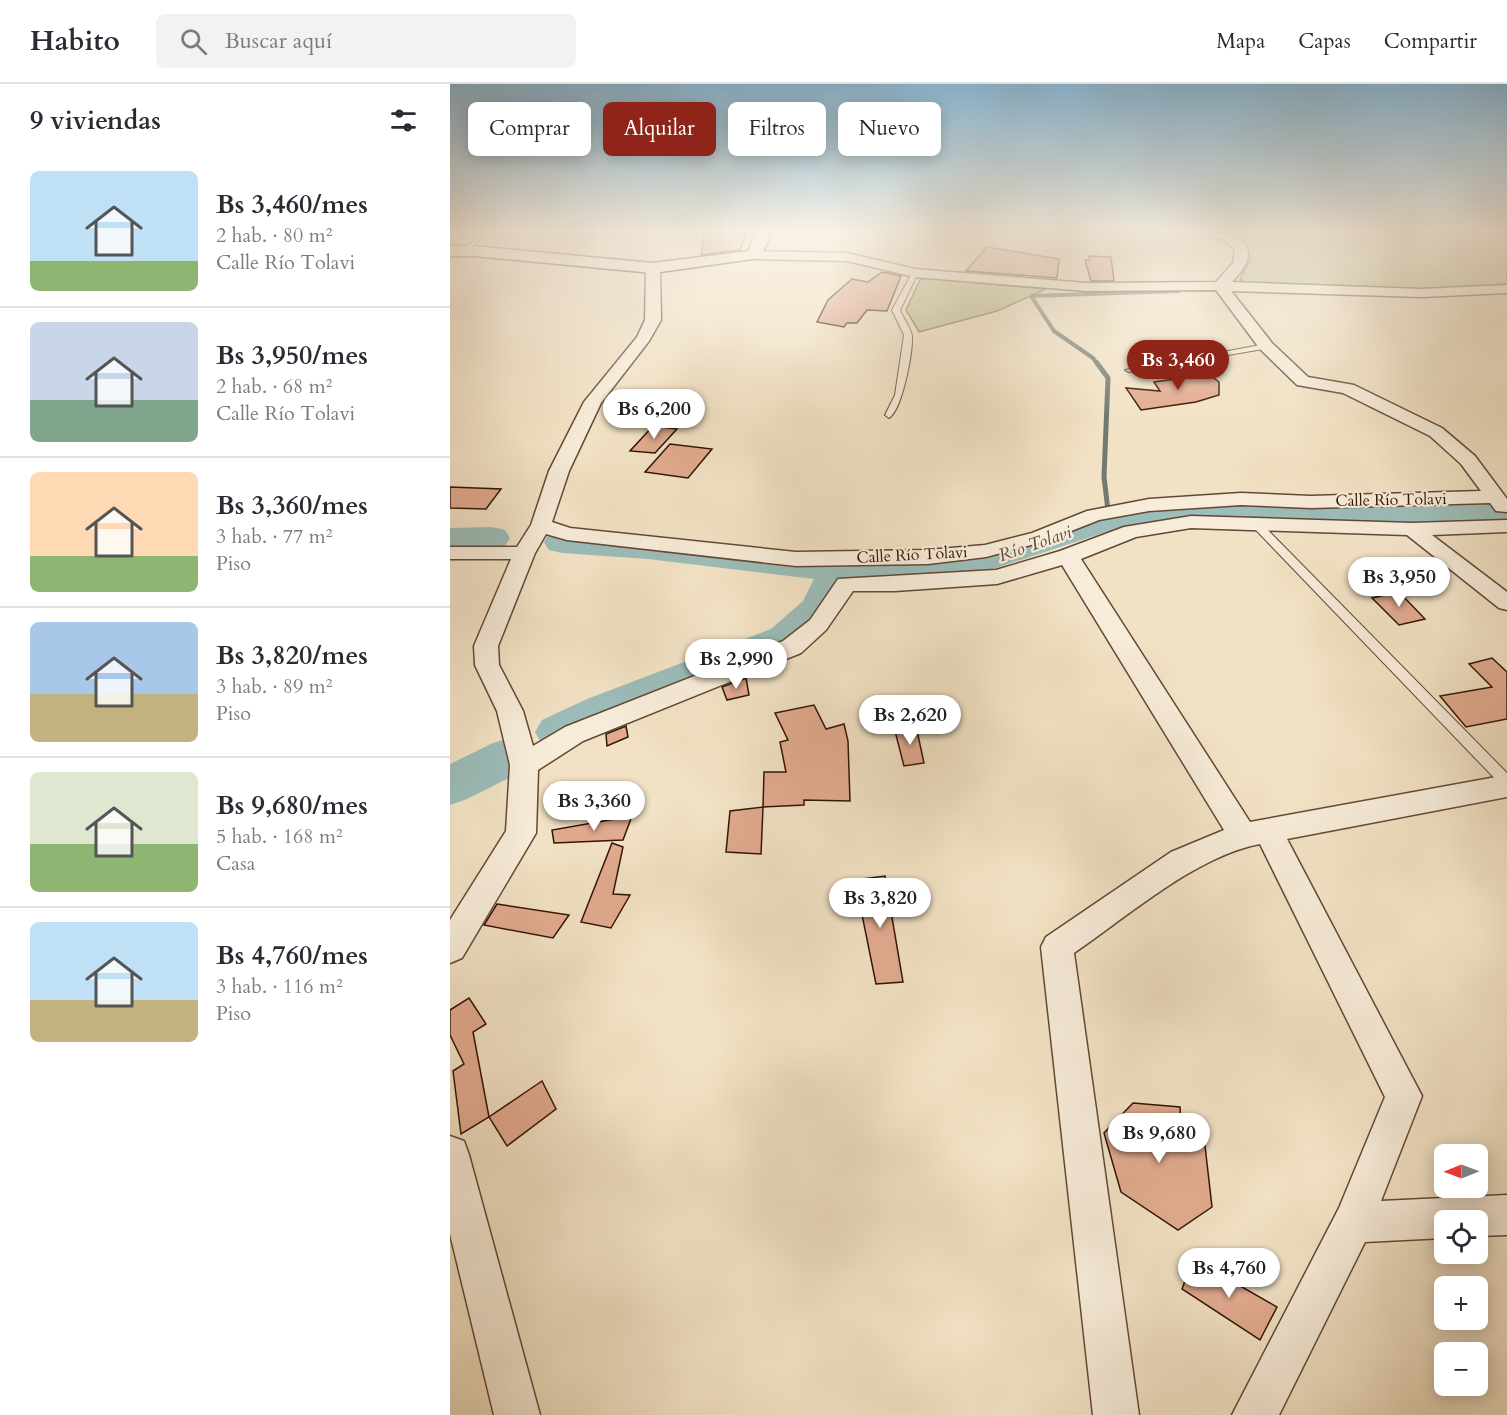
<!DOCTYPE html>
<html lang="es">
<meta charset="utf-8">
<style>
body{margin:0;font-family:Cardo,serif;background:#f2f2f3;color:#2b2b33;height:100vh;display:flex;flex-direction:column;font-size:22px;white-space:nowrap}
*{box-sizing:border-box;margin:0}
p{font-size:20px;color:#7c7c81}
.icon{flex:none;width:33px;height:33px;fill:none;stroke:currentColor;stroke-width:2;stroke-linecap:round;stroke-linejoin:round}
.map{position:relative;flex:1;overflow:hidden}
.side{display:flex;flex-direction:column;background:#fff;width:450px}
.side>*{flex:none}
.banner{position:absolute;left:18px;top:18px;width:570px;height:54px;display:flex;gap:12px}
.needle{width:39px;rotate:269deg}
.controls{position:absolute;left:984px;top:1060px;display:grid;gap:12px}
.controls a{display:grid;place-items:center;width:54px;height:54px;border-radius:9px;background:#fff;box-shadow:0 3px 15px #0003;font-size:30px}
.price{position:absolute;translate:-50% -51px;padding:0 14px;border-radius:21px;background:#fff;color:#222;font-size:20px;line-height:39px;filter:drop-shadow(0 2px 3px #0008)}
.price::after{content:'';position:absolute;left:50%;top:36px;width:18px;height:14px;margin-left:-9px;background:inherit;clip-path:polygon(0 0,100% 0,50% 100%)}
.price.selected{background:#8f2418;color:#fff}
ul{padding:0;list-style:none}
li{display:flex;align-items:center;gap:18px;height:150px;padding:0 30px}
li+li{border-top:2px solid #e1e1e2}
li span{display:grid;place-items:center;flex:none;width:168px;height:120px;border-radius:9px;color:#555}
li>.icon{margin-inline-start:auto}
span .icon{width:72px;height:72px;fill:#fffc;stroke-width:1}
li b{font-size:26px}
h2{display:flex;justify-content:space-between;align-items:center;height:72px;padding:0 30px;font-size:26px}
.chip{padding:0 21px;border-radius:9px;background:#fff;box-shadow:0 3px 15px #0003;font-size:21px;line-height:54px}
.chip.selected{background:#8f2418;color:#fff}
header{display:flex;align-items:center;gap:36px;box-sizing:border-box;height:84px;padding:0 30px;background:#fff;border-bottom:2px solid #e1e1e2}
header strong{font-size:28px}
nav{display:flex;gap:33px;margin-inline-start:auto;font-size:21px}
.search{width:420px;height:54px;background:#f2f2f3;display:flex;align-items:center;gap:15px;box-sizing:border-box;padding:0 21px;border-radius:9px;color:#7c7c81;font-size:22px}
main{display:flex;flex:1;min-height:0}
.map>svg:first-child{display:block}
.green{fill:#c0c291;stroke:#796b4a;stroke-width:1.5}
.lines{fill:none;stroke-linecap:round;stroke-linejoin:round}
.stream-far1{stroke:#727971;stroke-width:4}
.stream{stroke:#727971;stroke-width:5}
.river{fill:#9cbdba;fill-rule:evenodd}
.building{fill:#e2ab90;stroke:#321403;stroke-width:1.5}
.lane-casing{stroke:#624834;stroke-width:2}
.street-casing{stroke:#624834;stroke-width:3}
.secondary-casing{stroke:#321403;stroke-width:3}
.lane{fill:#f7ecd9;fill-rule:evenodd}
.street{fill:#f7ecd9;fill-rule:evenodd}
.secondary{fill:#f7ecd9;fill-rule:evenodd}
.labels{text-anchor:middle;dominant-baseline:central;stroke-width:4.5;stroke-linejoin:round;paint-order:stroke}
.far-street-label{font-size:16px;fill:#321403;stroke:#f7ecd9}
.far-water-label{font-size:18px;font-style:italic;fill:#574f43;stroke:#f7ecd9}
</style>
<header>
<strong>Habito</strong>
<div class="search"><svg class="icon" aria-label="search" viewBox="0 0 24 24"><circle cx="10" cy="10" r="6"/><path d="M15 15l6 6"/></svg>Buscar aquí</div>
<nav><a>Mapa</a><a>Capas</a><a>Compartir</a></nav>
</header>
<main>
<section class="side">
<h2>9 viviendas<svg class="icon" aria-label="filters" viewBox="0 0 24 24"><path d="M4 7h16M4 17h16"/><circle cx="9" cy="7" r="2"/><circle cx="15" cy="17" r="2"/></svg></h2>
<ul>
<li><span style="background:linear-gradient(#bfe0f5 75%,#8fb573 0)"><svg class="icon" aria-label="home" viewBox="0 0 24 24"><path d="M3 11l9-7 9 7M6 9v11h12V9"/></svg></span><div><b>Bs 3,460/mes</b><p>2 hab. · 80 m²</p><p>Calle Río Tolavi</p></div></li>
<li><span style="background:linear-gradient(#c9d6e8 65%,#7fa58c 0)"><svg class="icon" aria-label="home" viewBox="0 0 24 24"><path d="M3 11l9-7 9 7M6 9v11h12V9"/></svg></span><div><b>Bs 3,950/mes</b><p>2 hab. · 68 m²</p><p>Calle Río Tolavi</p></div></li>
<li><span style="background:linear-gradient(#ffd9b3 70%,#8fb573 0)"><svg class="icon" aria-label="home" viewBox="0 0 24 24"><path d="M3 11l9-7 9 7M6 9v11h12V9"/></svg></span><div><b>Bs 3,360/mes</b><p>3 hab. · 77 m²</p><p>Piso</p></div></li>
<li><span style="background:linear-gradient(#a9c7e8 60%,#c2b280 0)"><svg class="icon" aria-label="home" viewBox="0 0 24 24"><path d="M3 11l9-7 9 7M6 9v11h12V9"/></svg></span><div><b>Bs 3,820/mes</b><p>3 hab. · 89 m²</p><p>Piso</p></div></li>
<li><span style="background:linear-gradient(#dfe7d0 60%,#8fb573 0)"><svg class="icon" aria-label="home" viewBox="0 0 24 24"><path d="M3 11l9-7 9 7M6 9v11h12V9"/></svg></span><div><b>Bs 9,680/mes</b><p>5 hab. · 168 m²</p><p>Casa</p></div></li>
<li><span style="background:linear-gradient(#bfe0f5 65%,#c2b280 0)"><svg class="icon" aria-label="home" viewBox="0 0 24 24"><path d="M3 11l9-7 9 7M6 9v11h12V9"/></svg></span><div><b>Bs 4,760/mes</b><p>3 hab. · 116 m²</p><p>Piso</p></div></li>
</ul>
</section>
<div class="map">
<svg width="1057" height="1331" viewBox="0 0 1057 1331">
<rect width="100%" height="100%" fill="#f2e2c5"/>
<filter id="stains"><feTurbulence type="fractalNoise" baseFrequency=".00333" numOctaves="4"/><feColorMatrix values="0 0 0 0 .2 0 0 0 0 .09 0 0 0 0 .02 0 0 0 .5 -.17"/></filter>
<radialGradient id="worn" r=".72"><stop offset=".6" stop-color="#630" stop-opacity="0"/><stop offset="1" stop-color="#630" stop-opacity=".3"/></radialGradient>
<!-- green -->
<g class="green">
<polygon points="771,148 1057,148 1057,200 971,205 794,199 790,195 801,175 792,156"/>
<polygon points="477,194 596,205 547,227 469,248 456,226 470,196"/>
</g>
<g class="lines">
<!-- stream-far1 -->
<polyline class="stream-far1" points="648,281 643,274 604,247 581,212 729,207"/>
<!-- stream -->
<polyline class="stream" points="647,279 658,294 654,393 659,435"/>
<!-- river -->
<g class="river">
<polygon points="719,416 1057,416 1057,438 719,438 665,445 543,485 491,495 401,497 384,533 351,565 169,637 124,660 108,665 92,660 85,648 92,636 137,615 321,545 353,517 364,495 198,475 112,469 99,466 94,458 99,450 112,447 198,453 387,474 491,471 537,464 659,424"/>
<polygon points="42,443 55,446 60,454 55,462 42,465 0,466 0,444"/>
<polygon points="60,654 77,659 83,672 77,685 17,715 0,721 0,680 43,659"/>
</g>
</g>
<!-- building -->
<g class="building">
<polygon points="297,148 290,166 251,171 254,151"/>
<polygon points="537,163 609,175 607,194 516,187"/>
<polygon points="639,172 661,173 664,197 641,197 635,176 640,176"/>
<polygon points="432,188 451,192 437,227 417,226 407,239 397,239 394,243 367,238 378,216 402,195 418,198"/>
<polygon points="753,286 769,298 769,311 746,318 691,326 676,304 710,307 704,298 732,294 729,289"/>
<polygon points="203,342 227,345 205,369 180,367"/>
<polygon points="220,360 262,365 238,394 195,388"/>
<polygon points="0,403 51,405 36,425 0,424"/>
<polygon points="949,508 975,535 949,541 922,514"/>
<polygon points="1042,574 1057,588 1057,635 1016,643 990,612 1042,603 1019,580"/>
<polygon points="296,594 299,611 277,616 272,603"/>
<polygon points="364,621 376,645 394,640 398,657 400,717 354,716 354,721 313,723 314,688 336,688 330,658 338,656 325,629"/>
<polygon points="176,642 178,653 157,662 156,650"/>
<polygon points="466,642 474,679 454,682 445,647"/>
<polygon points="313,723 311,770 276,768 280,727"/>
<polygon points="182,732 173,756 104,759 102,746"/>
<polygon points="162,759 173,763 163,810 180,811 161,844 131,838"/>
<polygon points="435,792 453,898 426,900 405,796"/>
<polygon points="47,820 119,831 103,854 34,841"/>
<polygon points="19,914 36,940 23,948 39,1033 11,1050 3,987 14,980 0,951 0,926"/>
<polygon points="92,997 106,1025 57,1062 39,1033"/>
<polygon points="683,1019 730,1023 732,1062 755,1062 762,1123 728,1146 671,1108 654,1049"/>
<polygon points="743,1175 827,1223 810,1256 732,1205"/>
</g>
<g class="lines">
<defs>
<g id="lane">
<path d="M28 148H34C28 158 21 168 9 168V166L22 158Z"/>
<path d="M465 187 468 189 450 226C453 234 461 244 462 252 463 268 452 327 439 334L435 331 445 311 454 251 442 226 462 189Z"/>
<polygon points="816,260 819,260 819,264 679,288 675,286"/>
<polygon points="807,438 811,439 1057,689 1057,703 1052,702 803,443 803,439"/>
</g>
<g id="street">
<path d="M751 148C789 148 817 162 782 198L972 205 1057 201V209L972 213 781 207 822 259 858 293 904 301 992 344 1025 372 1057 415V428L1046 427 1040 419 861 424 791 421 699 427 649 436 596 457 536 473 478 480 346 482 117 456 96 450 85 469 48 562 49 581 73 627 83 662 115 643 333 557 360 536 388 495 546 486 610 467 674 443 741 432 962 439 1057 436V448L982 451 1057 508V526L1049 524 957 451 741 444 686 453 631 475 800 738 1057 691V713L837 755 972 1012 931 1117 1057 1111V1151L1028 1152V1137H994V1154L915 1158 829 1331H782L889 1124 935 1013 810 760C746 772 678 832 624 869L689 1331H643L591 863 596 853 721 768 774 746 612 481 547 500 445 507H403L376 546 351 569 133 657 88 686 86 749 12 874 0 879V836L56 747 60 681 47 627 25 581 24 562 61 475H0V463H67L81 441 99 387 134 318 187 253 195 236 196 184 203 180 210 184 211 236 199 257 151 319 119 387 102 438 120 444 346 468 478 466 535 461 582 449 637 427 699 415 791 409 861 412 1031 407 1011 380 980 352 893 309 847 301 810 265 766 206 636 207 465 193 397 177 304 175 297 171 304 167 397 169 465 185 636 199 766 198 783 179 785 166 774 156 753 151Z"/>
<polygon points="0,1052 14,1057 19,1071 90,1331 44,1331 0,1150"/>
</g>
<polygon id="secondary" points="306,148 322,148 310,174 203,189 23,172 0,172 0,162 23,162 203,179 298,167"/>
</defs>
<!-- lane casing -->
<use href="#lane" class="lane-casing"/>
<!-- street casing -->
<use href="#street" class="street-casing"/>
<!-- secondary casing -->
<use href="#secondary" class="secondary-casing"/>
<!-- lane -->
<use href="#lane" class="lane"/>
<!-- street -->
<use href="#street" class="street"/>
<!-- secondary -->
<use href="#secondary" class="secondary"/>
</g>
<!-- sky -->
<linearGradient id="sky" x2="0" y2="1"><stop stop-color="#89b8d6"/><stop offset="0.44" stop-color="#f9f2e5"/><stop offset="1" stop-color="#f9f2e5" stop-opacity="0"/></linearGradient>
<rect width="1057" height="334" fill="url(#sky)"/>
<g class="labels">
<!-- far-street labels -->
<g class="far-street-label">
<text transform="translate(941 416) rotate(-1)">Calle Río Tolavi</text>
<text transform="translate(462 471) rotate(-3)">Calle Río Tolavi</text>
</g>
<!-- far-water labels -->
<g class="far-water-label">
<text transform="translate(585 460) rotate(-19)">Río Tolavi</text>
</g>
</g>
<rect width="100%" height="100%" filter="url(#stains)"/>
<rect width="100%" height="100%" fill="url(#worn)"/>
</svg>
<div class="controls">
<a><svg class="needle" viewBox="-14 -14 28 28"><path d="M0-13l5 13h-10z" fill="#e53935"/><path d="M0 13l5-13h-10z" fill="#7c7c81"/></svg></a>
<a><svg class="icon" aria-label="locate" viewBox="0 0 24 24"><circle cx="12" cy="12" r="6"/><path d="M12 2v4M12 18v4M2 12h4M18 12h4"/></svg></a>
<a>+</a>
<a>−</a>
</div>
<b class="price selected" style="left:728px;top:307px">Bs 3,460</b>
<b class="price" style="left:204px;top:356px">Bs 6,200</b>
<b class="price" style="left:949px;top:524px">Bs 3,950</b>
<b class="price" style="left:286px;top:606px">Bs 2,990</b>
<b class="price" style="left:460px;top:662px">Bs 2,620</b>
<b class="price" style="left:144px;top:748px">Bs 3,360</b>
<b class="price" style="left:430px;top:845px">Bs 3,820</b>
<b class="price" style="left:709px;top:1080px">Bs 9,680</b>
<b class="price" style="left:779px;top:1215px">Bs 4,760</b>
<div class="banner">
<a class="chip">Comprar</a>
<a class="chip selected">Alquilar</a>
<a class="chip">Filtros</a>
<a class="chip">Nuevo</a>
</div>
</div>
</main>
